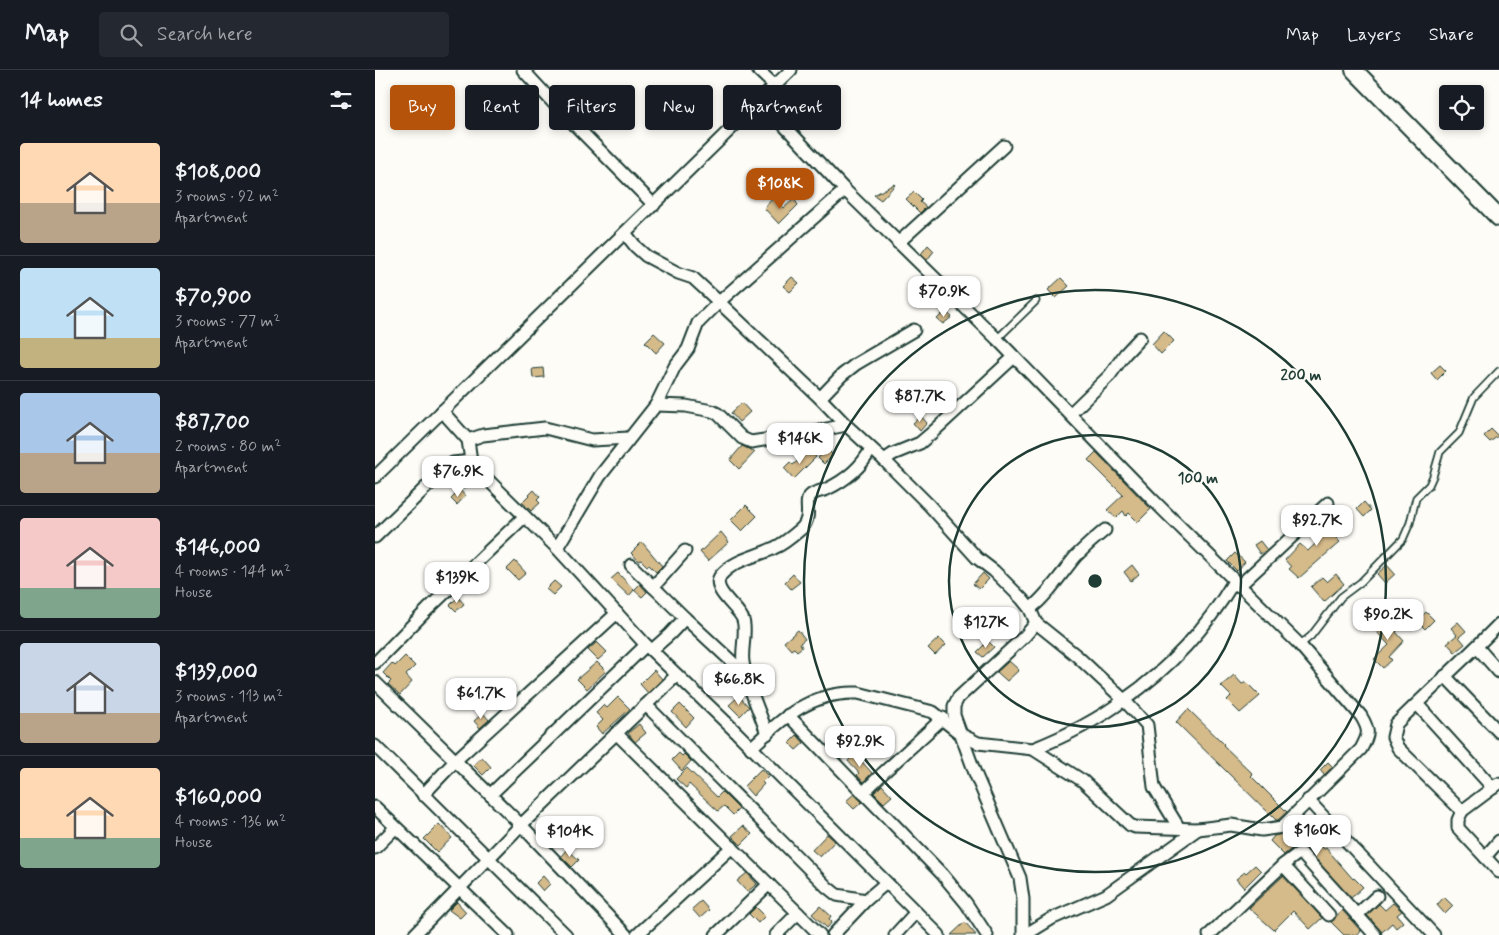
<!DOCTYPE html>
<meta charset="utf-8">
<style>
body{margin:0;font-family:Mynerve,sans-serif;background:#242831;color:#f1f3f6;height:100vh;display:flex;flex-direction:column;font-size:19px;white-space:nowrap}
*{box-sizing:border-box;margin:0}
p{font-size:16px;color:#9ea1a6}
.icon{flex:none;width:28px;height:28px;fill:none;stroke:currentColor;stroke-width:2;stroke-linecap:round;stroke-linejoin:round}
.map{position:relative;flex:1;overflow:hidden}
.sheet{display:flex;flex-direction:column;background:#171b24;width:375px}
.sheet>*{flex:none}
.hud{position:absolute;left:15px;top:15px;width:475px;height:45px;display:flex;gap:10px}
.tools{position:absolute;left:1064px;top:15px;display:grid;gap:10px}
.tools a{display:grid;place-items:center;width:45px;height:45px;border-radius:5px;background:#171b24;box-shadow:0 2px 8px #0003;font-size:25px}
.price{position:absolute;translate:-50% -42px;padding:0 11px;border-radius:10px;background:#fff;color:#222;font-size:16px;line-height:32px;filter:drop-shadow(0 1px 2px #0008)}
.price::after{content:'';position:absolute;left:50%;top:30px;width:15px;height:11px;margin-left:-8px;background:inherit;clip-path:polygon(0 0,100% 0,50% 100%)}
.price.selected{background:#b45309;color:#fff}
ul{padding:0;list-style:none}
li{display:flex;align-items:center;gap:15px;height:125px;padding:0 20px}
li+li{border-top:1px solid #363941}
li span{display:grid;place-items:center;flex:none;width:140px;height:100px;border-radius:5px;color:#555}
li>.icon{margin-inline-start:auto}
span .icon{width:60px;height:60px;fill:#fffc;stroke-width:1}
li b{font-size:21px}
h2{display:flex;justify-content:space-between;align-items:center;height:60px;padding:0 20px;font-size:21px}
.chip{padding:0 18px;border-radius:5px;background:#171b24;box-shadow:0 2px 8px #0003;font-size:18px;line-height:45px}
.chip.selected{background:#b45309;color:#fff}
header{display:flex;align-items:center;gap:30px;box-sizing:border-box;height:70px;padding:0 25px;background:#171b24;border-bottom:1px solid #363941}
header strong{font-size:24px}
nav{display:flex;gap:28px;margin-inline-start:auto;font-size:18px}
.search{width:350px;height:45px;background:#242831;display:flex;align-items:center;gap:12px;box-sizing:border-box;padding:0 18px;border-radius:5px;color:#9ea1a6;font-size:19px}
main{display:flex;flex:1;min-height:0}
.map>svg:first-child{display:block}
.building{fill:#d5ba8a;stroke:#1f3d34}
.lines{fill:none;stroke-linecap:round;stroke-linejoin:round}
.lane-casing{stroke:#1f3d34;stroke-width:9}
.street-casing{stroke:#1f3d34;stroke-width:15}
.secondary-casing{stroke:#1f3d34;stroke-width:20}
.lane{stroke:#fdfcf7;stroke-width:5.5}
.street{stroke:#fdfcf7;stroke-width:11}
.secondary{stroke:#fdfcf7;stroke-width:16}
.ring{fill:none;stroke:#1f3d34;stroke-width:2.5}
.centre{fill:#1f3d34;stroke:#fdfcf7;stroke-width:2.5}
.ring-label{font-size:15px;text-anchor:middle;font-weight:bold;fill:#1f3d34;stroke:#fdfcf7;stroke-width:4.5;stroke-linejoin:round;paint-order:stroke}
</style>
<header>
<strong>Map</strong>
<div class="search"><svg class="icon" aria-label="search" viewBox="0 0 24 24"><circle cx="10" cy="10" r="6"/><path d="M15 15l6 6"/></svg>Search here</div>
<nav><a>Map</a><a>Layers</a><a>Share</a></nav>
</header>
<main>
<section class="sheet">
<h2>14 homes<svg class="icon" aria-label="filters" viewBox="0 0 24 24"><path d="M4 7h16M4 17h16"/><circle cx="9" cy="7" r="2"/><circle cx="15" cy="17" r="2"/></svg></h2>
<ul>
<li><span style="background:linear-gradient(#ffd9b3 60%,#b9a48a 0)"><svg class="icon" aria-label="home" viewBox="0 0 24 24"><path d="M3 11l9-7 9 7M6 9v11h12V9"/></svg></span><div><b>$108,000</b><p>3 rooms · 92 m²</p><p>Apartment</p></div></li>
<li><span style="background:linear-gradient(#bfe0f5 70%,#c2b280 0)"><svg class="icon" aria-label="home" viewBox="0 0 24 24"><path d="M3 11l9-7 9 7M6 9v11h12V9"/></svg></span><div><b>$70,900</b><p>3 rooms · 77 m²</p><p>Apartment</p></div></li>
<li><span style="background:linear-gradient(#a9c7e8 60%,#b9a48a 0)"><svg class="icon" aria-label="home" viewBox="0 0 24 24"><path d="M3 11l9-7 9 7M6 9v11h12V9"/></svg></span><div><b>$87,700</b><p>2 rooms · 80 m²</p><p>Apartment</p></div></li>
<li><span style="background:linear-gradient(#f6c9c9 70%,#7fa58c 0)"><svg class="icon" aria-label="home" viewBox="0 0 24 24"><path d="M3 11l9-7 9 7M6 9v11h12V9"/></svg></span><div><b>$146,000</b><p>4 rooms · 144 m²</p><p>House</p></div></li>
<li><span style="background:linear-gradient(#c9d6e8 70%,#b9a48a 0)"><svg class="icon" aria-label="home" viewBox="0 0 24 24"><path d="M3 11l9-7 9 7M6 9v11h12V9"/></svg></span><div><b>$139,000</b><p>3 rooms · 113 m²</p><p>Apartment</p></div></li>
<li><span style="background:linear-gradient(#ffd9b3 70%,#7fa58c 0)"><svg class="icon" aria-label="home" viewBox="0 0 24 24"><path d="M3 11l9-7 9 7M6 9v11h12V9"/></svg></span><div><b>$160,000</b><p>4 rooms · 136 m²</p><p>House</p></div></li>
</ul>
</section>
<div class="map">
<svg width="1124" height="865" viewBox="0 0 1124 865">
<rect width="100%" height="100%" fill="#fdfcf7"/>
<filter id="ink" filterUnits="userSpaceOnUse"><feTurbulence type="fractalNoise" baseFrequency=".02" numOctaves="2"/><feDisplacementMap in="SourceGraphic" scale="10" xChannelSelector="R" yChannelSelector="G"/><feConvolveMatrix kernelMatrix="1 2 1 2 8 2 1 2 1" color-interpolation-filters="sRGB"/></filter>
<g filter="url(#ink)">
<!-- building -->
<g class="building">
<polygon points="519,114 520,115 506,130 499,125"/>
<polygon points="539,122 547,130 545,132 551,137 545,143 531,129"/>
<polygon points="399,127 409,138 419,129 423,135 404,154 389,138"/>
<polygon points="553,175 559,181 552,190 546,184"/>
<polygon points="417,207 424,213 415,222 408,216"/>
<polygon points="686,208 694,216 681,228 673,220"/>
<polygon points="570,241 577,247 568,254 562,249"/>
<polygon points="789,261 799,271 786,284 777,274"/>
<polygon points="279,263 290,273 281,283 270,272"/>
<polygon points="1065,295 1071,301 1062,310 1056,303"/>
<polygon points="168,298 169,307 158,308 157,299"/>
<polygon points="367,333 375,342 364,352 356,343"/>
<polygon points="546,346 552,353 545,361 538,353"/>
<polygon points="1116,359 1123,366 1115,372 1109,366"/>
<polygon points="367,376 380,382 364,399 355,390"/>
<polygon points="452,379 458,385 449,394 443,388"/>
<polygon points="434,380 441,387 419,409 409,398 415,392 418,395"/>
<polygon points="721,382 776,439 763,452 754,443 751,446 748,441 741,448 732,440 748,425 713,390"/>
<polygon points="93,399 101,408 89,419 79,407 87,400"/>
<polygon points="85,420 90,426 82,435 76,429"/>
<polygon points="159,420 165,427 162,430 165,433 156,441 147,432"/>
<polygon points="989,432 996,440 989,447 982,439"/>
<polygon points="371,435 382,446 367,461 356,450"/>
<polygon points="958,442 972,456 961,468 965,472 924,508 914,499 916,497 910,490 925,474 933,481 943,471 941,469 947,463 945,461 952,454 950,451"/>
<polygon points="346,462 354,472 333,491 325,482"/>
<polygon points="885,471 892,480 885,484 879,475"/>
<polygon points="267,472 287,496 281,502 274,495 272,496 266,490 264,491 256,483"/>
<polygon points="860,483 870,492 862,501 852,491"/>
<polygon points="140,491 151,503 143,510 132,499"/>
<polygon points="757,495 764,504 756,511 749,502"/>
<polygon points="1012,495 1020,504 1010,513 1002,504"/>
<polygon points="243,503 259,520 254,526 236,509"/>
<polygon points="608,503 614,509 604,519 598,514"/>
<polygon points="418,504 425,512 416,519 410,512"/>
<polygon points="961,504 969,514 949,532 936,517 947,507 952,512"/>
<polygon points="179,511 186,517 178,525 171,519"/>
<polygon points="265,514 272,522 267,527 259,520"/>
<polygon points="83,527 89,534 81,541 75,535"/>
<polygon points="1051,542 1059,550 1050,559 1042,551"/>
<polygon points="1013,547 1024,559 1021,562 1029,571 1014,587 1017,590 1008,598 999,589 1014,575 1000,560"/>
<polygon points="1083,552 1091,561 1084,567 1090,574 1080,582 1072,573 1082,565 1076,558"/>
<polygon points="423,560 430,569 425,573 427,577 422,581 419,578 416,580 409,572"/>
<polygon points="564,568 571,575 560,585 553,578"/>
<polygon points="613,571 619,577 608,587 602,582"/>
<polygon points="222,572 232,582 223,590 213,580"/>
<polygon points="30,586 40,596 31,605 37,612 25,625 13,614 16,611 8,603 17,593 20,596"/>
<polygon points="634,591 644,600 632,611 622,602"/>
<polygon points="222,592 231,601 212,619 202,609"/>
<polygon points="279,600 287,609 273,623 265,614"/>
<polygon points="859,605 867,614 871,612 885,626 865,643 852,630 856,626 846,616"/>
<polygon points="364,626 374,637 365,646 354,635"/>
<polygon points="243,627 255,639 227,664 221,657 228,650 221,643 229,635 232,638"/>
<polygon points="305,634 319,648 311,657 297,642"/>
<polygon points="813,639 849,674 848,675 878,704 876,706 912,742 903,750 901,750 801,652"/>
<polygon points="108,643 114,650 105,658 99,651"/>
<polygon points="264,654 271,663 260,672 253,663"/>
<polygon points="422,665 429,673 421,680 414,673"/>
<polygon points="304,683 307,686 309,684 316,691 307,701 297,690"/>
<polygon points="480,684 497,703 488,712 482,705 484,703 473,691"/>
<polygon points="107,687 116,697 108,705 98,695"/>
<polygon points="953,692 958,697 949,705 945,700"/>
<polygon points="312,698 342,727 347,722 364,739 358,745 349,736 343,741 314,714 311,718 301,709"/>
<polygon points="386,699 393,706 387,712 389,714 378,726 369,716"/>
<polygon points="507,715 517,726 509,733 499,723"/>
<polygon points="479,724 487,732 479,739 471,731"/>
<polygon points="922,752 949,779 951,778 978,809 979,808 988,817 976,828 931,778 922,774 909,785 895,771 899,766 912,763"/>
<polygon points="64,754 77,768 62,782 49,769"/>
<polygon points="368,756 377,764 366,775 357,766"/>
<polygon points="452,764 460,771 445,787 437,780"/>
<polygon points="192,779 204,790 197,797 186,786"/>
<polygon points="880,795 886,801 869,818 861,809 870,802 871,803"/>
<polygon points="372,803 382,814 372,822 362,811"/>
<polygon points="168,806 175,814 168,821 161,813"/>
<polygon points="908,806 947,848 935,859 918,841 899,860 874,838"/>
<polygon points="1069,827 1078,836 1070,844 1062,835"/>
<polygon points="326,831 334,840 325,848 317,839"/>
<polygon points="82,832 91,842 85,848 74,840"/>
<polygon points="1018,833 1027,841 1022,845 1028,852 1021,858 1017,853 1007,862 992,845 1004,834 1010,840"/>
<polygon points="445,836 456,846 454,849 457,852 452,858 437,844"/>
<polygon points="381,837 390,846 383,853 374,844"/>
<polygon points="967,840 986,861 983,865 969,865 956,852"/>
<polygon points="590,852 601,865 576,865"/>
</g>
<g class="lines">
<defs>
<g id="lane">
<polyline points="622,269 661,231"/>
<polyline points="925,575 936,566 966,527 986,512 1028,469 1035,453 1041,428 1054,415 1058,406 1065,382 1084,363 1099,327 1124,301"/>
</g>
<g id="street">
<polyline points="148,0 183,38 279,135"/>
<polyline points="383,0 400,16"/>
<path d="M470 120 344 232 445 328 471 355 509 390 554 435 602 488 619 501 647 529 655 539 661 553 702 586 749 630C795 598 831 559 859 511"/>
<polyline points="523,173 629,76"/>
<polyline points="445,328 467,305 481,294 539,260"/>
<polyline points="281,335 311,336 337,341 343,344 367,368 376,372 408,367 423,367 442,361 471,355"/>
<polyline points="67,341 93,370 96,391 103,400 182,478 271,575 358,659 564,865"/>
<polyline points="695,344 735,305 750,284 765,268"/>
<polyline points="93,370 108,365 170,358 217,370 254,368"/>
<polyline points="509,390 518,384 545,373 559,361 639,287"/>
<polyline points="0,407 416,0"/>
<polyline points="0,467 72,397 78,393 96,391"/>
<polyline points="182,478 225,406 281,335 300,296 313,279 323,253 344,232 318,208 303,203 271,186 261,177 250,163"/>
<polyline points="256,495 310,548 295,564 277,580"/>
<polyline points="864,516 953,433"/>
<polyline points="278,517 310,481"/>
<path d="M655 539C674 524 686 504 701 486 710 477 720 468 730 460"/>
<polyline points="310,548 370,604"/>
<path d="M1124 554C1091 588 1055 620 1021 654L1018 667 1023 678 1087 741 1083 750V758L1124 802"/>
<polyline points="1102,577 1124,602"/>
<polyline points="0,593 53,539 149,447"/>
<polyline points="1070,606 1124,662"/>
<polyline points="0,612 146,755 251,865"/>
<polyline points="1042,634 1118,718"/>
<polyline points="271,635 452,817 462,825 491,830"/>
<polyline points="413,645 567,804 591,833 612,865"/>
<polyline points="241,663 423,843"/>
<path d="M392 664C385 641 371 614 368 592 366 579 372 561 368 550 365 538 334 520 346 505 360 489 381 487 399 478 409 474 419 465 427 458 438 445 428 433 435 426 438 422 447 421 452 419 471 410 486 398 496 379"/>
<polyline points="0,676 191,865"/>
<path d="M376 678C408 648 436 621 483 623L558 642 587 665 603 673 658 679 708 711 755 755 760 757 823 759 856 755 887 760 907 757 986 679C994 664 995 661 986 646L925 575 777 429 622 269 470 120 386 31"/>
<path d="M658 679C691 666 721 651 749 630L772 655 779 717 804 758"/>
<polyline points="488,723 508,703 568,648"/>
<polyline points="48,725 81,690 242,543"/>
<polyline points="115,725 271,575"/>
<polyline points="933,730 1059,865"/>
<polyline points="0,737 133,865"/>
<polyline points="1087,741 1123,714"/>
<polyline points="0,778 20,758"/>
<polyline points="1110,787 1124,771"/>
<polyline points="908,795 954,845"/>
<polyline points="982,845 1002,826"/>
<polyline points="39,865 146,755 302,605"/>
<polyline points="262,865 357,777"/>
<polyline points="341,865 394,814"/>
<polyline points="401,865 423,843 445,865"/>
<polyline points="458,865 491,830 511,813"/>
<polyline points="520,865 541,842"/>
<polyline points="648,865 648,829 645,808 600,703 579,645 579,636 583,628 650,566 661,553"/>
<polyline points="650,865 676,849 731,825 823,759"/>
<polyline points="834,865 908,795 921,785 926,783 1000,865"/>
</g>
<polyline id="secondary" points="979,0 1124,148"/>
</defs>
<!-- lane casing -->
<use href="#lane" class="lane-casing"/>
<!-- street casing -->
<use href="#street" class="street-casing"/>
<!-- secondary casing -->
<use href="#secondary" class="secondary-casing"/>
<!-- lane -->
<use href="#lane" class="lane"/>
<!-- street -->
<use href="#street" class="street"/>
<!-- secondary -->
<use href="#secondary" class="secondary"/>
</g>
</g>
<!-- distance rings -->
<g class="ring">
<circle cx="720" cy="511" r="146"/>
<circle cx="720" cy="511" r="291"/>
</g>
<circle cx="720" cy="511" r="8" class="centre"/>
<g class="ring-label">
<text x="926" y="310">200 m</text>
<text x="823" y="413">100 m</text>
</g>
</svg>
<div class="tools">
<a><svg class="icon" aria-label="locate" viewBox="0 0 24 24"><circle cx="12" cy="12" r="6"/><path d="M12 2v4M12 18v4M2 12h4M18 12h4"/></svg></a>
</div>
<b class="price selected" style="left:405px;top:140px">$108K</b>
<b class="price" style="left:569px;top:248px">$70.9K</b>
<b class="price" style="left:545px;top:353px">$87.7K</b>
<b class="price" style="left:425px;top:395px">$146K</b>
<b class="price" style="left:83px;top:428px">$76.9K</b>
<b class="price" style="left:942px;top:477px">$92.7K</b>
<b class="price" style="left:82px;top:534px">$139K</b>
<b class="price" style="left:1013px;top:571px">$90.2K</b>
<b class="price" style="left:611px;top:579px">$127K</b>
<b class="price" style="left:364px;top:636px">$66.8K</b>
<b class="price" style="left:106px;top:650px">$61.7K</b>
<b class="price" style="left:485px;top:698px">$92.9K</b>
<b class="price" style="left:942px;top:787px">$160K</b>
<b class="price" style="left:195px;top:788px">$104K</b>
<div class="hud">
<a class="chip selected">Buy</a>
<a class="chip">Rent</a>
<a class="chip">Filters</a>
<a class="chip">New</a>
<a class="chip">Apartment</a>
</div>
</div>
</main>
